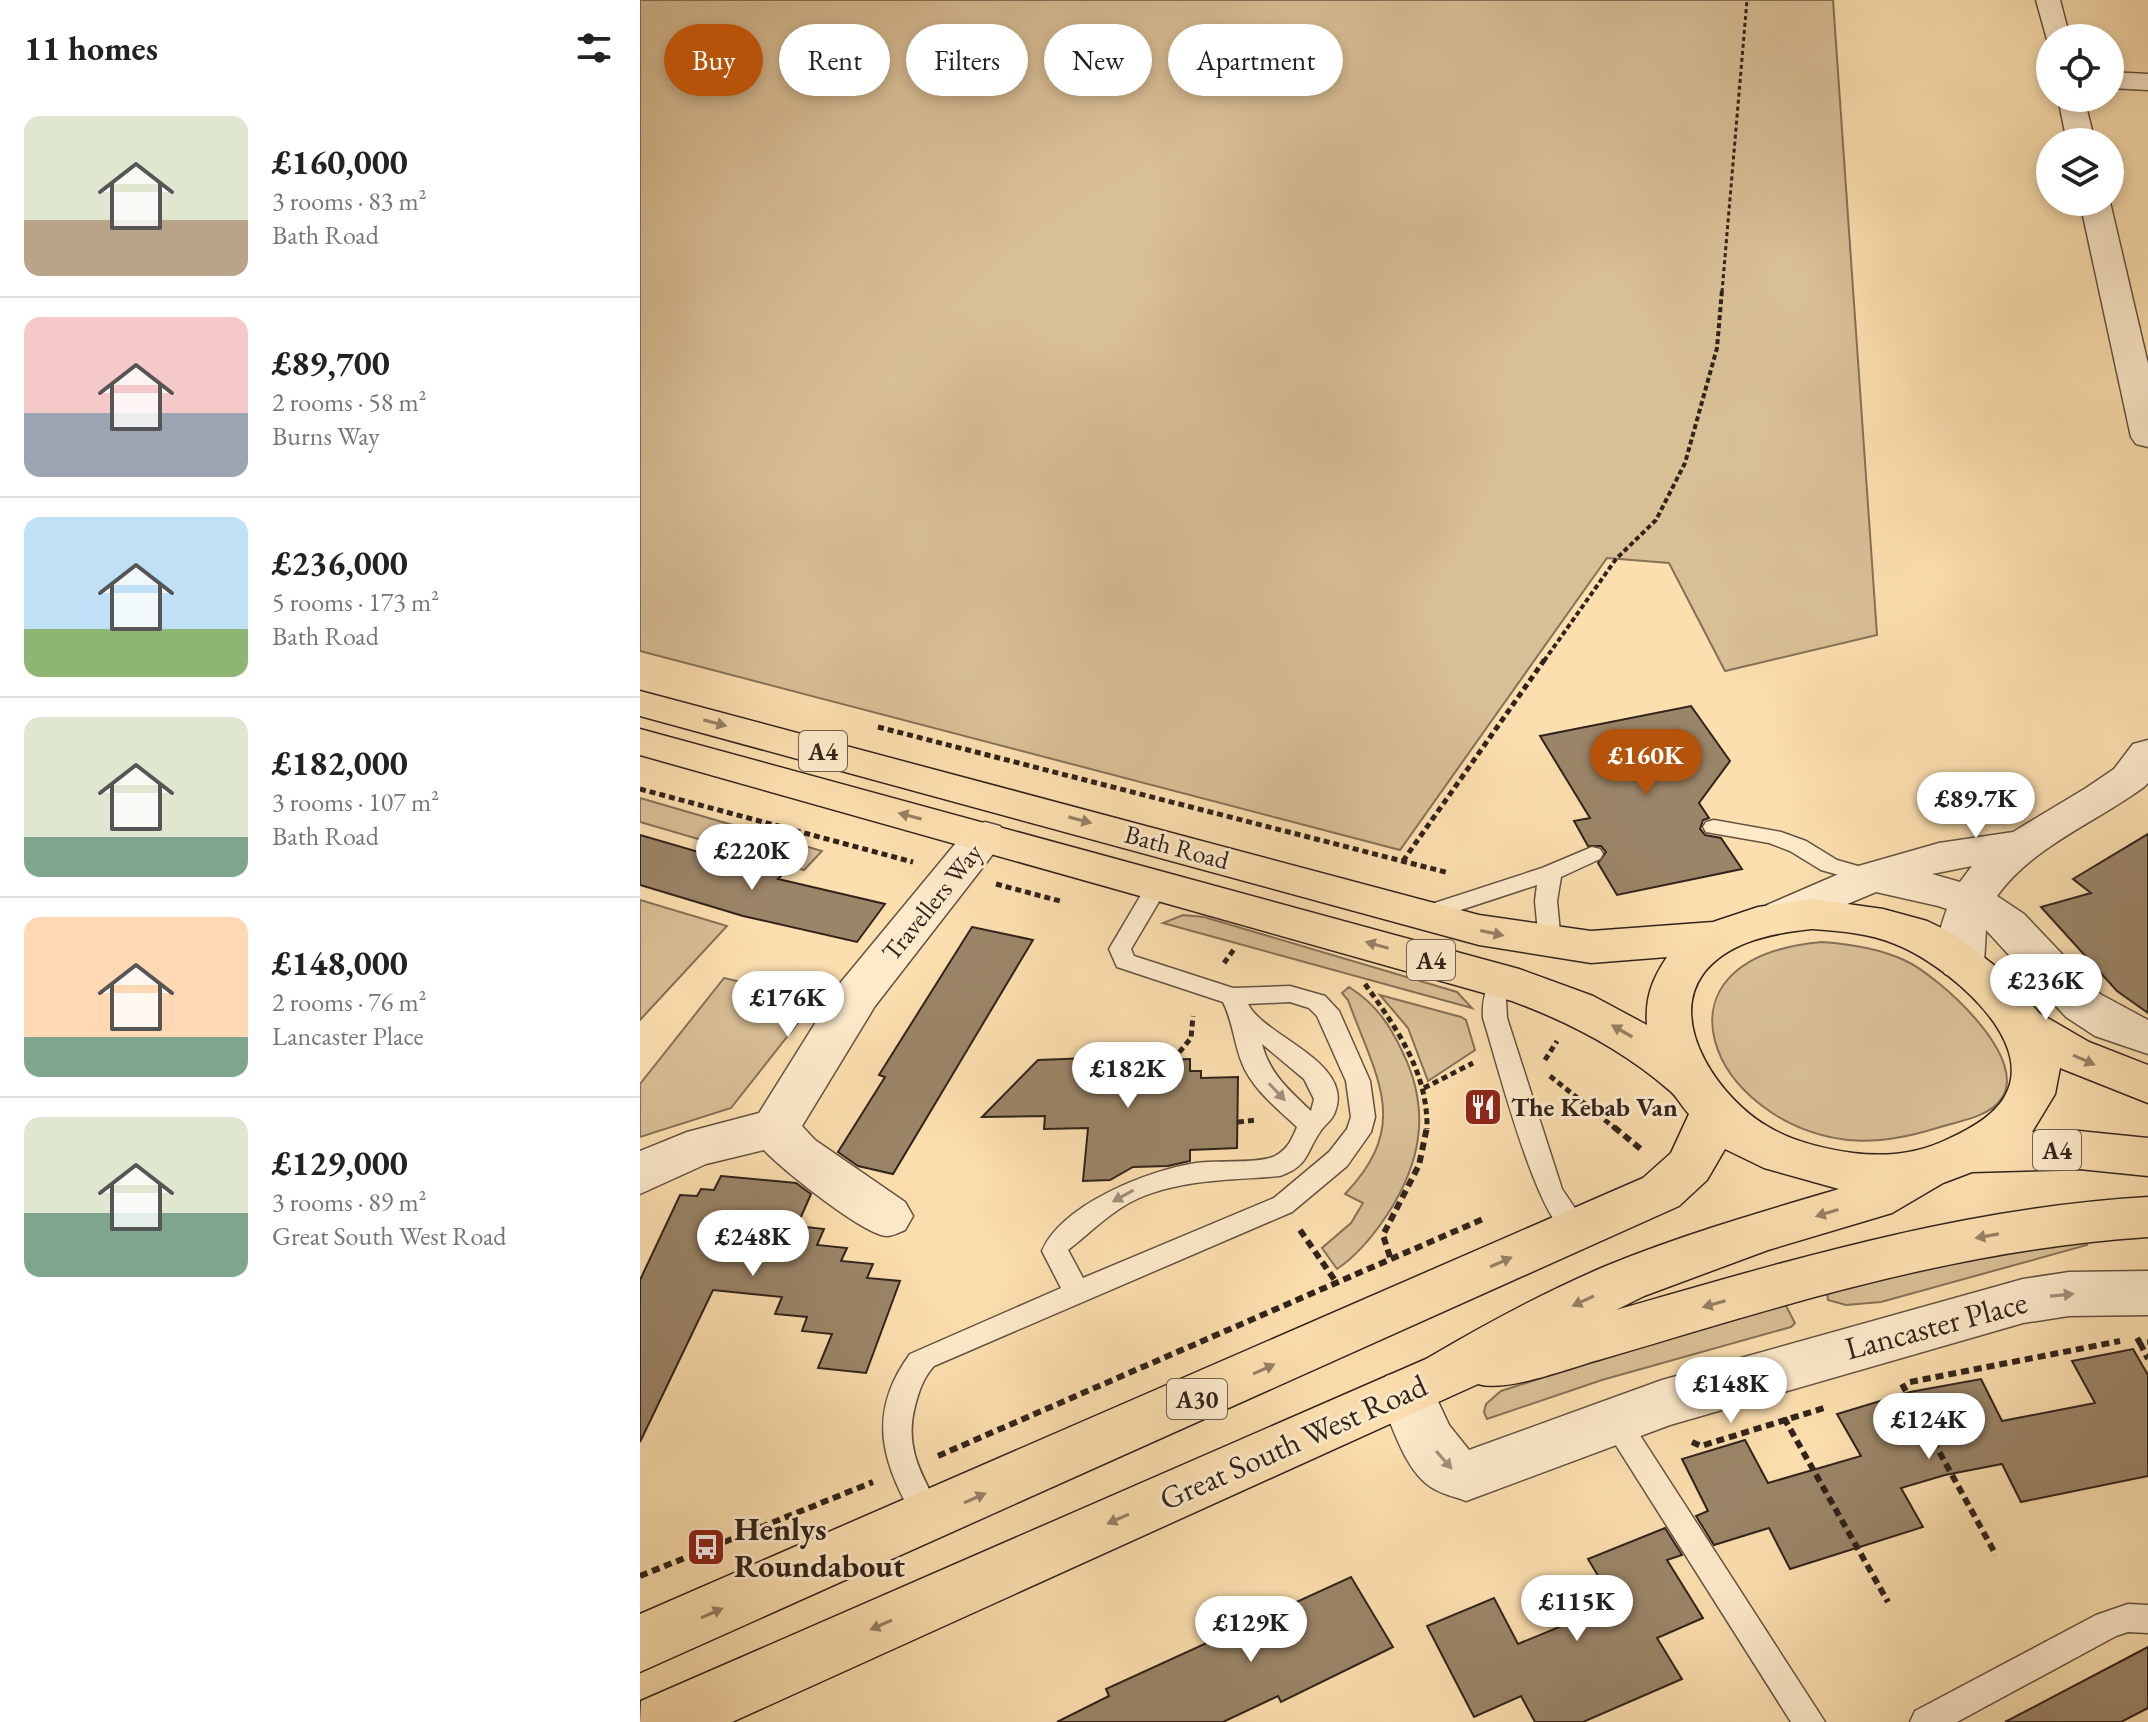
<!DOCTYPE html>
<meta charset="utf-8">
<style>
body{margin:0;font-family:"EB Garamond",serif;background:#f2f2f2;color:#222;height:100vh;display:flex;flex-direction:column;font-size:30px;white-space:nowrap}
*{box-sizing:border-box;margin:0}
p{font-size:26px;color:#767676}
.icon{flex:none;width:44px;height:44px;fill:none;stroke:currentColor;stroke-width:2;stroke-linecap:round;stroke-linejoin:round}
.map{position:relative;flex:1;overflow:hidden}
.sheet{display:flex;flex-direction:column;background:#fff;width:640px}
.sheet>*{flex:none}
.hud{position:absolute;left:24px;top:24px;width:760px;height:72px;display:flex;gap:16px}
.tools{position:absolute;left:1396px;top:24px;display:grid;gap:16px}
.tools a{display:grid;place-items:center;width:88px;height:88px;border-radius:50%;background:#fff;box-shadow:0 4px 12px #0003;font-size:40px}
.price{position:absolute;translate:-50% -68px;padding:0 18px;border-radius:28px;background:#fff;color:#222;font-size:26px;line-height:52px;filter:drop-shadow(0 2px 4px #0008)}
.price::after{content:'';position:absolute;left:50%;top:48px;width:24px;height:18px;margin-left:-12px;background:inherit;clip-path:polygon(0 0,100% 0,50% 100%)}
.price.current{background:#b45309;color:#fff}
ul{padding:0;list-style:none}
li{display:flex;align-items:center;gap:24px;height:200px;padding:0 24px}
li+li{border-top:2px solid #e0e0e0}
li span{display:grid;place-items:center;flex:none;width:224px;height:160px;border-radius:16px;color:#555}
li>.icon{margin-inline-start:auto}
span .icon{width:96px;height:96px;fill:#fffc;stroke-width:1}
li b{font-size:34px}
h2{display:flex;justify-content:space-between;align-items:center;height:96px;padding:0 24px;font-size:34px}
.chip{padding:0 28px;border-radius:36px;background:#fff;box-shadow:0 4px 12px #0003;font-size:28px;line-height:72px}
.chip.current{background:#b45309;color:#fff}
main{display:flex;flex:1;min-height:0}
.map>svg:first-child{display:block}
.green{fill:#d9bf96;stroke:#857158;stroke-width:2}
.building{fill:#9b8568;stroke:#31231b;stroke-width:2}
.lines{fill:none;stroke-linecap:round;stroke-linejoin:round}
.service-casing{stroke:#645240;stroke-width:3}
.minor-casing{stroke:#645240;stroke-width:3}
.trunk-casing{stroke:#31231b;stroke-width:3}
.path-far3{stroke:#31231b;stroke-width:3;stroke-dasharray:4 3;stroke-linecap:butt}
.path-far2{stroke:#31231b;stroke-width:4;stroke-dasharray:5 3;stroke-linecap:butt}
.path-far1{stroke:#31231b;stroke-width:5;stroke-dasharray:6 4;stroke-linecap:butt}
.path{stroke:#31231b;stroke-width:6;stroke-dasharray:8 5;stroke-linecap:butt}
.service{fill:#fdeacb;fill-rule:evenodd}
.minor{fill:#fdeacb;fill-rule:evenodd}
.trunk{fill:#fcdfaf;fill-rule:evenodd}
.oneway{fill:#968165}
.oneway2{fill:#a1907c}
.labels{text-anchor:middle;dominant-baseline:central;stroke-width:6;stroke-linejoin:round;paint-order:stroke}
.shield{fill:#fdeacb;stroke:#6e5f50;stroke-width:2}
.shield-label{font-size:24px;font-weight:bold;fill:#31231b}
.street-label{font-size:26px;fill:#31231b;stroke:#fdeacb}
.poi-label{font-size:26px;font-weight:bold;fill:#31231b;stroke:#fdeacb;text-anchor:start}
.near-street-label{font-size:32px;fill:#31231b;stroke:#fdeacb}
.near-poi-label{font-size:32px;font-weight:bold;fill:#31231b;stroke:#fdeacb;text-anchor:start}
</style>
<main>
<section class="sheet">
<h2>11 homes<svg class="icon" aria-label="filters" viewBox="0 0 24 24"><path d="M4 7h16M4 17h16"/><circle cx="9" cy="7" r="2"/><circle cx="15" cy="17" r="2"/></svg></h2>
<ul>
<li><span style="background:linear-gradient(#dfe7d0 65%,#b9a48a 0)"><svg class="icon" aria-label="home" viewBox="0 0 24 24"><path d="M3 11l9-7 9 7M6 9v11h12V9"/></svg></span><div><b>£160,000</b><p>3 rooms · 83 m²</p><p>Bath Road</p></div></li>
<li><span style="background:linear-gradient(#f6c9c9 60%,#9aa5b1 0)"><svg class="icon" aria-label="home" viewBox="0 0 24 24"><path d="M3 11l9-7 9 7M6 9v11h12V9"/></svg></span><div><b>£89,700</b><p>2 rooms · 58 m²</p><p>Burns Way</p></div></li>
<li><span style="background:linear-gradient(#bfe0f5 70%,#8fb573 0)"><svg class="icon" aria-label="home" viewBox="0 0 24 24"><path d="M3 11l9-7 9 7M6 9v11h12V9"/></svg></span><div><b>£236,000</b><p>5 rooms · 173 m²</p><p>Bath Road</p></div></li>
<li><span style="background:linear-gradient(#dfe7d0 75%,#7fa58c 0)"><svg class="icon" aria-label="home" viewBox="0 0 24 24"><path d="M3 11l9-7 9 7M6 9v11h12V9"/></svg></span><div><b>£182,000</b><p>3 rooms · 107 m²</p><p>Bath Road</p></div></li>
<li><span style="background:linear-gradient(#ffd9b3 75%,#7fa58c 0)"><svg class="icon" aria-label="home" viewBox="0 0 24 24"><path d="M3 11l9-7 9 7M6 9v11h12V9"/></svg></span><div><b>£148,000</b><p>2 rooms · 76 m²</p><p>Lancaster Place</p></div></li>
<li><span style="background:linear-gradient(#dfe7d0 60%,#7fa58c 0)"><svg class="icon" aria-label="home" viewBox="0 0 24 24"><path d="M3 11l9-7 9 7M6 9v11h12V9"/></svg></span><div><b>£129,000</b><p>3 rooms · 89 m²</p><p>Great South West Road</p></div></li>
</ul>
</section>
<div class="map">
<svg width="1508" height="1722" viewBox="0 0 1508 1722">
<rect width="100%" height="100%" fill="#fcdfaf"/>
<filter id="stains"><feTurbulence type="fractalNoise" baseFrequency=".0025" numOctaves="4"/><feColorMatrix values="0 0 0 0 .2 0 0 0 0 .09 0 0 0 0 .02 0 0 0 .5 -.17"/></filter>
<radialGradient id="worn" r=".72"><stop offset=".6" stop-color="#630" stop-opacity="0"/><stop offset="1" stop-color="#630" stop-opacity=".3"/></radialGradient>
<!-- green -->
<g class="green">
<polygon points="0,0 1193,0 1237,635 1085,671 1029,563 967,558 760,850 0,651"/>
<polygon points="0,798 182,851 164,870 0,822"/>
<polygon points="0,900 87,926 0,1020"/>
<polygon points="543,915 564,917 817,992 832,1008 523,923"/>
<path d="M1182 942C1211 944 1238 948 1264 960 1298 975 1397 1063 1358 1103 1344 1118 1316 1122 1297 1128 1268 1137 1238 1143 1208 1140 1071 1124 999 958 1182 942Z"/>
<polygon points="84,978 176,1000 91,1108 0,1137 0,1084"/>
<path d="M709 987C736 1004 750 1025 763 1053 791 1111 781 1163 747 1215 733 1236 718 1255 697 1269L682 1248 711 1223 723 1203 705 1194C772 1124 736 1078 708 1000L702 993Z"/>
<polygon points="740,995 821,1017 826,1020 835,1050 788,1081 768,1028"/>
<polygon points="1450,1236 1447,1245 1241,1302 1206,1305 1188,1300 1187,1293 1190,1286"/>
<polygon points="1143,1300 1155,1323 1151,1327 962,1380 847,1419 844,1412 846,1404 861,1391"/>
</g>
<!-- building -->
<g class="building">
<polygon points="1051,706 1090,761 1059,803 1069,818 1063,820 1060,829 1065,835 1081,838 1102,869 977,895 958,863 966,852 961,846 948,846 934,821 950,818 900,736"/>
<polygon points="1508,834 1508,1013 1477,991 1401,907 1451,893 1433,879"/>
<polygon points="0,835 141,876 138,879 245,904 217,942 103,916 0,885"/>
<polygon points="332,927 393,940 253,1174 218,1166 198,1152 245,1077 239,1075"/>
<polygon points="476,1057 475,1061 550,1059 550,1071 561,1071 561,1078 598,1077 597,1148 550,1150 550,1161 528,1166 493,1167 470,1180 443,1181 448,1128 404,1129 405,1116 342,1117 398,1060"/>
<polygon points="81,1176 156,1183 171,1194 157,1226 184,1229 177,1245 207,1248 201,1261 233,1264 227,1278 260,1281 226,1373 178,1368 192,1334 162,1331 167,1317 135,1314 142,1297 73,1290 0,1442 0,1280 40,1195 57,1196 61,1189 74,1190"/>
<polygon points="1493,1349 1508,1375 1508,1476 1381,1502 1362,1464 1305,1475 1261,1488 1283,1527 1150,1569 1129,1528 1074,1545 1056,1516 1068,1511 1042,1459 1105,1440 1128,1483 1221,1456 1197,1414 1270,1392 1341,1379 1362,1421 1455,1403 1432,1361"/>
<polygon points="1025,1528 1042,1555 1027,1560 1063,1618 1017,1638 1042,1679 943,1722 895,1722 881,1696 834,1717 787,1626 854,1598 878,1644 975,1604 948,1559"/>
<polygon points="711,1577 753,1647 641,1702 638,1696 583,1722 417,1722 469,1696 466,1689"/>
<polygon points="1508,1647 1508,1708 1481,1722 1365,1722"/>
</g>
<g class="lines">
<defs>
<g id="service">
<polygon points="1074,820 1141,832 1166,841 1197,860 1239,872 1242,877 1239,882 1231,884 1181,870 1150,851 1129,843 1066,832 1063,827 1066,822"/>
<polygon points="952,847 960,849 963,854 960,859 921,877 917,901 921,943 918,949 902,949 899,943 895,901 897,885 781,923 773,920 770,915 773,910 902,868"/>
<path d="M519 876 527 878 530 883 491 949 494 956 593 988 650 986 685 996 699 1011 730 1081 735 1117 731 1132 707 1166 652 1212 294 1366C283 1378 279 1391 275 1406 263 1451 285 1479 304 1518L299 1527 289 1531 279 1527C244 1467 224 1417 270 1354L421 1288 402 1251C422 1204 509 1170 556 1163 577 1160 618 1164 635 1156 648 1149 652 1139 657 1127 638 1109 612 1089 602 1063 594 1043 593 1022 583 1002L477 967 469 949 511 878ZM650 1002 669 1008 677 1016 706 1081 711 1117 707 1129 689 1152 634 1198 443 1278 428 1250C450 1233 472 1210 499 1198 542 1179 593 1180 640 1176 669 1166 666 1152 680 1132 684 1125 692 1121 695 1112 715 1062 623 1036 608 1004ZM622 1044 664 1079 674 1099 671 1111C649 1090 629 1073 622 1044Z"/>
<path d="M862 972 870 974 874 980 866 1000 867 1018 922 1189 949 1229 945 1236C939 1238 933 1240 928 1236 895 1214 857 1062 843 1018 842 1001 845 989 854 974Z"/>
<polygon points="975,1408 985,1412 1185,1722 1151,1722 965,1428 961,1420 965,1412"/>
<polygon points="1488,1604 1508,1605 1508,1633 1488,1632 1476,1636 1317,1722 1270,1722 1275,1711 1456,1615"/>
</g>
<g id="minor">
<polygon points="1396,0 1420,0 1430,38 1410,38 1408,43"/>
<polygon points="1470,72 1508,74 1508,90 1470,88"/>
<polygon points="1418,98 1444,98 1455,142 1427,142"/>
<polygon points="1440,202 1470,202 1508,364 1508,447 1496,444 1491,437"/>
<path d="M1508 740V783L1504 787C1455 823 1393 846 1357 896L1384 914 1460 994 1508 1020V1054L1455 1036 1426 1017 1346 930 1344 963 1337 974 1321 979 1305 974C1293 955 1299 929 1307 909L1298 906 1236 892 1143 931 1127 927 1120 916 1127 905 1215 867 1299 843 1373 832 1446 788 1474 769 1493 744ZM1332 866 1320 882 1292 874Z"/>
<path d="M345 822 360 826 367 836 235 1006 162 1126 175 1140 265 1202 273 1216 265 1230C260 1232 253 1236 247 1236 225 1236 140 1168 124 1150L66 1164 0 1194V1151L47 1132 119 1113 201 982 330 826Z"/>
<path d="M1508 1271V1315L1429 1316 1383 1323 1030 1425 826 1501C816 1497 805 1495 796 1490 765 1475 752 1423 738 1393L746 1376 766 1370 786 1376 809 1425 829 1450 1022 1380 1383 1279 1429 1272Z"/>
</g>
<path id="trunk" d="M0 691 839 915 951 931 1073 922 1118 907 1172 899 1243 909 1287 921 1314 934 1364 973 1399 1013 1449 1042 1508 1065V1103L1420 1068 1415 1094 1392 1132 1439 1131 1508 1138V1176L1439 1169 1332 1172 1303 1183 1252 1213 1128 1250 1004 1296 976 1310C1154 1259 1322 1208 1508 1197V1237C1313 1250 1148 1304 962 1359 932 1367 866 1393 838 1384L92 1722H0L1 1701 786 1359C844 1325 904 1292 966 1266 1041 1235 1121 1212 1199 1189L1124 1168 1085 1149 1067 1180 1039 1206 0 1672V1614L1003 1178 1031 1153 1049 1114C1042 1107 1037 1096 1029 1090 983 1050 929 1022 872 1001L0 755V729L879 969 953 996 1007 1025C1005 998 1012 979 1027 957L951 963 839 945 0 716ZM1172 929C1200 931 1229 933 1255 944 1302 962 1398 1038 1365 1096 1354 1116 1328 1130 1308 1139 1278 1154 1246 1157 1213 1153 1184 1149 1153 1142 1127 1126 1083 1101 1026 1025 1063 974 1088 941 1134 933 1172 929Z"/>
</defs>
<!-- service casing -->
<use href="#service" class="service-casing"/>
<!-- minor casing -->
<use href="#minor" class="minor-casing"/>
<!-- trunk casing -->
<use href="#trunk" class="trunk-casing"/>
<!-- path-far3 -->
<polyline class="path-far3" points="1082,292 1107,0"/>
<!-- path-far2 -->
<polyline class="path-far2" points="904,661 976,559 1016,520 1045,463 1077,348 1082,290"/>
<!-- path-far1 -->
<g class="path-far1">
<polyline points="238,727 809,873"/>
<polyline points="0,789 273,862"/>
<polyline points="763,861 905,659"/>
<polyline points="356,884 420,901"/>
<polyline points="584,963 595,948"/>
<path d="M725 984C757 1029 788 1072 787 1129"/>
<polyline points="533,1060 551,1038 553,1016"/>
<polyline points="905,1060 917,1041"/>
<polyline points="910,1076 976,1129"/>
<polyline points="784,1088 833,1063"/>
<polyline points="598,1122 617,1120"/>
</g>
<!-- path -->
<g class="path">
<polyline points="974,1127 1002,1150"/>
<polyline points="660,1230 696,1282"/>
<polyline points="750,1257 743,1235 779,1165 787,1127"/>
<polyline points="1497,1338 1500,1343 1508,1342"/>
<polyline points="1500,1343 1508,1359"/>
<polyline points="1270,1382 1480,1341"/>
<polyline points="1262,1384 1356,1555"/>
<polyline points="1144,1418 1248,1602"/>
<polyline points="1052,1442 1061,1446 1184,1408"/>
<polyline points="298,1456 843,1219"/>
<polyline points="0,1576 233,1482"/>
</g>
<!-- service -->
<use href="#service" class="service"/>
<!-- minor -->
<use href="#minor" class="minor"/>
<!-- trunk -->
<use href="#trunk" class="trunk"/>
</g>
<!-- one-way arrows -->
<defs><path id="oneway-solid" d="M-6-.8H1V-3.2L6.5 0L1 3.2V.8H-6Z" transform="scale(2)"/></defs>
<g class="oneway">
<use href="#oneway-solid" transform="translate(75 723) rotate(15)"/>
<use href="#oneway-solid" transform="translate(270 816) rotate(-165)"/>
<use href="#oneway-solid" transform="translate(440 820) rotate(15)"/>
<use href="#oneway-solid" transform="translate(852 933) rotate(12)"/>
<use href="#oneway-solid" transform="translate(737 945) rotate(-164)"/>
<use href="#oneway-solid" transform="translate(982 1031) rotate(-150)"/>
<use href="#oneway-solid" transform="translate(1444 1060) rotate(24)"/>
<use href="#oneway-solid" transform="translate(1187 1213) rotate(163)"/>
<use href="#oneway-solid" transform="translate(1347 1236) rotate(170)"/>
<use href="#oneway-solid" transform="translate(861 1262) rotate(-24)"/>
<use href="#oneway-solid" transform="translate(943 1301) rotate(155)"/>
<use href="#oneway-solid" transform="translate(1074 1304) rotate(164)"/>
<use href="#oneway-solid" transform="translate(624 1369) rotate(-24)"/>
<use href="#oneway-solid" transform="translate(335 1498) rotate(-24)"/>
<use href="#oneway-solid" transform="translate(478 1519) rotate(156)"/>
<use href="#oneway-solid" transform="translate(72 1613) rotate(-24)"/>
<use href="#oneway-solid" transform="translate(241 1625) rotate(156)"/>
</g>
<g class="oneway2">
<use href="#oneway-solid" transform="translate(637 1092) rotate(47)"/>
<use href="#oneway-solid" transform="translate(483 1196) rotate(151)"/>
<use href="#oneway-solid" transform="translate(1422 1295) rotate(-5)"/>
<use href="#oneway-solid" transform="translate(804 1460) rotate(49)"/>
</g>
<!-- icons -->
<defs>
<symbol id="restaurant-square" viewBox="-11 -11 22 22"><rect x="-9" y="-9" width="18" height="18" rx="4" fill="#8f2418" stroke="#fdeacb"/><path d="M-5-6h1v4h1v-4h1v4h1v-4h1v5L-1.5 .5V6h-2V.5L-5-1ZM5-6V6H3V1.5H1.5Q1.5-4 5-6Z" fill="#fff"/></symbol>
<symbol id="bus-square" viewBox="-11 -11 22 22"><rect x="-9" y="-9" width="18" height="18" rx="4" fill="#8f2418" stroke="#fdeacb"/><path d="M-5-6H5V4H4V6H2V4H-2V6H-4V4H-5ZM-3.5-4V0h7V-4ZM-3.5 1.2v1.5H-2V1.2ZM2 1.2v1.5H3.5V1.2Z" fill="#fff"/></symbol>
</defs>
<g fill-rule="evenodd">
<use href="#restaurant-square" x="821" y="1085" width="44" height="44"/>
<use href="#bus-square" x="44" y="1525" width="44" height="44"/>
</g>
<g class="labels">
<!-- shield labels -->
<g class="shield">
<rect x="159" y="731" width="48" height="40" rx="6"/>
<rect x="767" y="940" width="48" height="40" rx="6"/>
<rect x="1393" y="1130" width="48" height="40" rx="6"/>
<rect x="527" y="1379" width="60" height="40" rx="6"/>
</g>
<g class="shield-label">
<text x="183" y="751">A4</text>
<text x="791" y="960">A4</text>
<text x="1417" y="1150">A4</text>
<text x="557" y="1399">A30</text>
</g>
<!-- street labels -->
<g class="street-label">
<text transform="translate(537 847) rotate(15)">Bath Road</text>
<text transform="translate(292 902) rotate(-51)">Travellers Way</text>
</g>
<!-- poi labels -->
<g class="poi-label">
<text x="871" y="1107">The Kebab Van</text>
</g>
<!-- near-street labels -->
<g class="near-street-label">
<text transform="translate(1296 1325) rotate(-15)">Lancaster Place</text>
<text transform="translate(653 1442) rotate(-24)">Great South West Road</text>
</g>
<!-- near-poi labels -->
<g class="near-poi-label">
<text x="94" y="1529">Henlys<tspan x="94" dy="37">Roundabout</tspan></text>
</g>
</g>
<rect width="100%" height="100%" filter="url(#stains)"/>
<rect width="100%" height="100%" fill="url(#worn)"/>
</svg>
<div class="tools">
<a><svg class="icon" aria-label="locate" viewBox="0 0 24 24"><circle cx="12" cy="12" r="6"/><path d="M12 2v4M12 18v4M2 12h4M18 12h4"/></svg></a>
<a><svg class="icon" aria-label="layers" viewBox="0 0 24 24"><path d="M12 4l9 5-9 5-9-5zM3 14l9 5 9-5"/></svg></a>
</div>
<b class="price current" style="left:1006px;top:797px">£160K</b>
<b class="price" style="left:1336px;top:840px">£89.7K</b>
<b class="price" style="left:112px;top:892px">£220K</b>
<b class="price" style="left:1406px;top:1022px">£236K</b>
<b class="price" style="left:148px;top:1039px">£176K</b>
<b class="price" style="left:488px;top:1110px">£182K</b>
<b class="price" style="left:113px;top:1278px">£248K</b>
<b class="price" style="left:1091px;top:1425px">£148K</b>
<b class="price" style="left:1289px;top:1461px">£124K</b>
<b class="price" style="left:937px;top:1643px">£115K</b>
<b class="price" style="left:611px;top:1664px">£129K</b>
<div class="hud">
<a class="chip current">Buy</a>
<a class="chip">Rent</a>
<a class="chip">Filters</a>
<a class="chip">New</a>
<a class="chip">Apartment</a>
</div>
</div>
</main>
